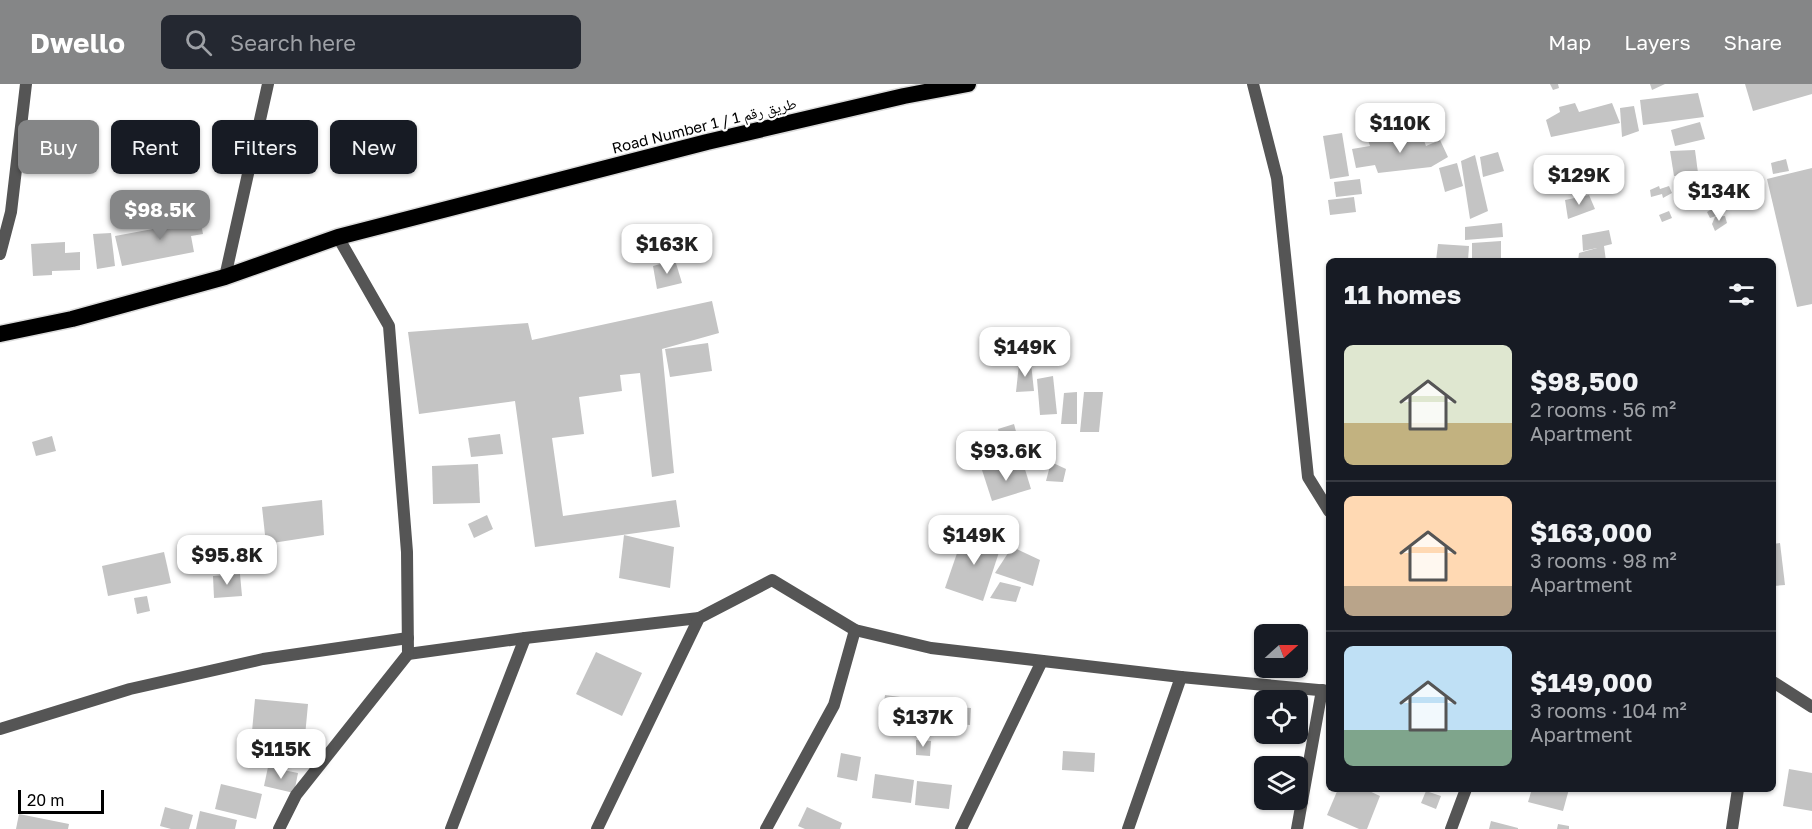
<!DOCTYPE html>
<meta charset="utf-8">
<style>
body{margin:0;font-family:"Golos Text","Noto Naskh Arabic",sans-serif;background:#242831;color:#f1f3f6;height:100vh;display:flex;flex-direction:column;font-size:22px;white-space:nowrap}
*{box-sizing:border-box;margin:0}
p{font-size:20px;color:#9ea1a6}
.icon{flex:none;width:33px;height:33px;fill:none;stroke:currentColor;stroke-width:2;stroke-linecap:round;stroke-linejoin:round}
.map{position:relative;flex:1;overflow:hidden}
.sheet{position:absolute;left:1326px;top:174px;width:450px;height:534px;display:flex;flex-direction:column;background:#171b24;border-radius:9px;box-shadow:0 2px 4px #0004}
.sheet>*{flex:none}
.guide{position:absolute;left:18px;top:36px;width:570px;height:54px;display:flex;gap:12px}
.needle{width:39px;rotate:69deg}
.fabs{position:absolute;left:1254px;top:540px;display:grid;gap:12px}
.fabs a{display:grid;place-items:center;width:54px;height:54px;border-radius:9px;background:#171b24;box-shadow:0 2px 4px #0004;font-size:30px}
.scale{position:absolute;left:18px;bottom:15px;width:86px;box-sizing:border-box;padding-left:6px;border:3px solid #000;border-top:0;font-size:16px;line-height:21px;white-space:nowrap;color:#000;-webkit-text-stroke:4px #fff;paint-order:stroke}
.price{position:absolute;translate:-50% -51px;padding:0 14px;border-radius:12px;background:#fff;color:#222;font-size:20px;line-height:39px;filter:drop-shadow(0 2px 3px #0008)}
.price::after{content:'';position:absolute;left:50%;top:36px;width:18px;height:14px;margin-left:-9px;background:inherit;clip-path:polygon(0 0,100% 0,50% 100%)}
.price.on{background:#858687;color:#fff}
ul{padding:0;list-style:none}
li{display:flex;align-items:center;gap:18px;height:150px;padding:0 18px}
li+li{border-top:2px solid #363941}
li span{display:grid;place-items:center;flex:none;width:168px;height:120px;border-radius:9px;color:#555}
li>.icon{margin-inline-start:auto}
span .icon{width:72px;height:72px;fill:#fffc;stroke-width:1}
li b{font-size:26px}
h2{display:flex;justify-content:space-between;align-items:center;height:72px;padding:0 18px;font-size:26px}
.chip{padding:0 21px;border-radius:9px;background:#171b24;box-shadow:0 2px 4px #0004;font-size:21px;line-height:54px}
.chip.on{background:#858687;color:#fff}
header{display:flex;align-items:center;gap:36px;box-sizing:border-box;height:84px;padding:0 30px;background:#858687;color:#fff}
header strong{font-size:28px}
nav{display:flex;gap:33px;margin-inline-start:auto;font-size:21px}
.search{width:420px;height:54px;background:#242831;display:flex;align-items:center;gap:15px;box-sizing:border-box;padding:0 21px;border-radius:9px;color:#9ea1a6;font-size:22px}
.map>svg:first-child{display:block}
.building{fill:#c4c4c4}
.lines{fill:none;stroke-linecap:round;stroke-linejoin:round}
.trunk-casing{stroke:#dbdbdb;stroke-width:19}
.minor{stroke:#555;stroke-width:12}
.trunk{stroke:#000;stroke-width:16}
.labels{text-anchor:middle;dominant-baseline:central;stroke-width:4.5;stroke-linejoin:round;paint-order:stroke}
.street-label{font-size:15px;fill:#000;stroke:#fff}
</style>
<header>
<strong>Dwello</strong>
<div class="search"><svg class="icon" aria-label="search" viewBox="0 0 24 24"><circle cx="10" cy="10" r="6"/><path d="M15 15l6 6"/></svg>Search here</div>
<nav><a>Map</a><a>Layers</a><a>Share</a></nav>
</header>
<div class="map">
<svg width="1812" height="745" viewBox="0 0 1812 745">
<rect width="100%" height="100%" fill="#fff"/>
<!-- building -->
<g class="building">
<polygon points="1550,0 1558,0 1559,4 1553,6"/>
<polygon points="1650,0 1665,0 1652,6"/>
<polygon points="1745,0 1812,0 1812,10 1753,27"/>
<polygon points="1698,9 1704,33 1643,41 1640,16"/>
<polygon points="1575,19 1579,28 1612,19 1620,39 1551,53 1546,36 1560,28 1559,23"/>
<polygon points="1634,22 1639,47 1622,53 1620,24"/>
<polygon points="1700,38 1705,55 1675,62 1671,46"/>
<polygon points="1342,49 1349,92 1330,95 1323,52"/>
<polygon points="1422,51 1426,62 1440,56 1448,73 1431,83 1378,89 1375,81 1356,84 1352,65 1370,62 1368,56 1382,54 1383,57"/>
<polygon points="1695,66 1698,89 1674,92 1670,67"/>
<polygon points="1498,68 1504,87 1483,93 1480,73"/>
<polygon points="1475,71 1488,127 1470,135 1461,77"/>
<polygon points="1786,75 1789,87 1773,90 1771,79"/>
<polygon points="1457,79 1463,102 1445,108 1439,84"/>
<polygon points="1812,84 1812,220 1797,223 1767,95"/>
<polygon points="1360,95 1362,110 1336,113 1334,98"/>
<polygon points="1659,102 1660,105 1669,102 1672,109 1663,114 1662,110 1651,113 1650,106"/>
<polygon points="1589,111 1595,125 1568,135 1565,116"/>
<polygon points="1354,113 1356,128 1330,131 1328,116"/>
<polygon points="1726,115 1728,120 1725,121 1725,126 1720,128 1719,131 1710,134 1707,128 1715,123 1714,120"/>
<polygon points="1669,127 1672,134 1662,138 1659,131"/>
<polygon points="199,129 203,150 191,152 194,168 122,182 115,152 169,142 168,135"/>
<polygon points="1725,132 1727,139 1715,147 1712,140 1715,133"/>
<polygon points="1502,139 1503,153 1465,156 1465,143"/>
<polygon points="1609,146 1612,160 1604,162 1606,177 1578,177 1579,169 1597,164 1583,167 1582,151"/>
<polygon points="111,149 115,182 97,185 93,150"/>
<polygon points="1501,157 1501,175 1472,177 1472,159"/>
<polygon points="65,158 65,169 80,168 80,186 52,187 52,191 33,192 31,160"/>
<polygon points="1438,160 1469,162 1468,177 1436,177"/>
<polygon points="675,176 682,199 657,205 653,182"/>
<polygon points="712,217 719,249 662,265 674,389 652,393 640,289 620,291 622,307 579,313 584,350 552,354 563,432 676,416 680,443 535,463 515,317 419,330 408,248 528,239 532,256"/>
<polygon points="708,259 712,287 670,293 665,265"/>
<polygon points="1031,279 1034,307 1016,308 1019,280"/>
<polygon points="1053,292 1057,330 1040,331 1037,295"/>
<polygon points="1077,308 1077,340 1061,340 1064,309"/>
<polygon points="1084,308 1103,308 1099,348 1080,348"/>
<polygon points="1014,340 1018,355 1003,365 998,345"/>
<polygon points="500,350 503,370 471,373 468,354"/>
<polygon points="52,352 56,367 36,372 32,358"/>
<polygon points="1051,378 1066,385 1063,398 1046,397"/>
<polygon points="478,380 480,419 433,420 432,382"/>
<polygon points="1024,382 1031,405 992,417 982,386"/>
<polygon points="322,416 324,451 266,460 262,423"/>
<polygon points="487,431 493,445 474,454 468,440"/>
<polygon points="965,446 1002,459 983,517 945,504"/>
<polygon points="624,451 674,463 670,504 619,494"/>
<polygon points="1780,459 1785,501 1773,502 1773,460"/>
<polygon points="1012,463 1040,476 1033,502 995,489"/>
<polygon points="164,468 171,499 108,512 102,482"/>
<polygon points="240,490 242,512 214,514 213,492"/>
<polygon points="1000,498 1021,503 1016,518 990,514"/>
<polygon points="147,512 150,527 137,530 134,514"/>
<polygon points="596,568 642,589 622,632 576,610"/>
<polygon points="885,611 932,617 928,645 881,639"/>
<polygon points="255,615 308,620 303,674 250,669"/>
<polygon points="947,622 971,624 970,641 945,639"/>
<polygon points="916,656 931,657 930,672 916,671"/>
<polygon points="1063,667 1095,669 1094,688 1062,686"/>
<polygon points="841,669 861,673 857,697 837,693"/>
<polygon points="268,683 298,689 294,709 264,702"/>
<polygon points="1789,685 1812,689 1812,727 1783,722"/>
<polygon points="875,690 914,696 911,719 872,714"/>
<polygon points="917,697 952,701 949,725 915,721"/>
<polygon points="221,700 262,710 256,735 215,725"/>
<polygon points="1338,705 1365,705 1380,712 1367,745 1359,745 1327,731"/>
<polygon points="1532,705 1569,705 1563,727 1528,718"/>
<polygon points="1426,707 1441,712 1436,725 1421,719"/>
<polygon points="165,723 193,731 189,745 171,745 160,742"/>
<polygon points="807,723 842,739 840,745 805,745 798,742"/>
<polygon points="200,727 237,736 235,745 196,745"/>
<polygon points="19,730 69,740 68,745 16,745"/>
<polygon points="1491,737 1518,744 1518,745 1489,745"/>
<polygon points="1558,740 1569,742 1569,745 1557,745"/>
</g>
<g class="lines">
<defs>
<polyline id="trunk" points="0,250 72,235 225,193 338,153 707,58 904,12 968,0"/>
</defs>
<!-- trunk casing -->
<use href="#trunk" class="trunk-casing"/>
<!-- minor -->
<g class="minor">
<polyline points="1253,0 1277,94 1308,393 1329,427"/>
<polyline points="0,170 11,128 26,0"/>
<polyline points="225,193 268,0"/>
<polyline points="408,570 525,554 699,534"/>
<polyline points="1773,598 1812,623"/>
<polyline points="0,645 130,605 263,575 408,554"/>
<polyline points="279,745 296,711 408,570 407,468 389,242 338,153"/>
<polyline points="451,745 525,554"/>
<polyline points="597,745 699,534 772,496 855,546 931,564 1181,593 1329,607"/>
<polyline points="766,745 834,621 855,546"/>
<polyline points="961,745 1042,577"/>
<polyline points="1128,745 1181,593"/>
<polyline points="1297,745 1322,606"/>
<polyline points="1451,745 1466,705"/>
<polyline points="1732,745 1738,705"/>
</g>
<!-- trunk -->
<use href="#trunk" class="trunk"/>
</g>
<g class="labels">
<!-- street labels -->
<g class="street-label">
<text transform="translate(704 41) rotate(-14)">Road Number 1 / طريق رقم 1</text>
</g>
</g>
</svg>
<div class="fabs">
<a><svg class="needle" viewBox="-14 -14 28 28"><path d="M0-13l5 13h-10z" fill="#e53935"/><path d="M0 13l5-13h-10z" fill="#9ea1a6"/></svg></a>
<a><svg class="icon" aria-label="locate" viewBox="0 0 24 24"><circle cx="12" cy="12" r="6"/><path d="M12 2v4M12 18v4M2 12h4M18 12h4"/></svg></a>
<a><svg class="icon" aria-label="layers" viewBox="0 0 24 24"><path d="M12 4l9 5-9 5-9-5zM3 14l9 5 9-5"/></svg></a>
</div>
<div class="scale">20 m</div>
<b class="price" style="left:1400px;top:70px">$110K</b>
<b class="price" style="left:1579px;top:122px">$129K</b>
<b class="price" style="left:1719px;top:138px">$134K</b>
<b class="price on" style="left:160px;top:157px">$98.5K</b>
<b class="price" style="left:667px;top:191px">$163K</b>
<b class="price" style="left:1025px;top:294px">$149K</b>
<b class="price" style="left:1006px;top:398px">$93.6K</b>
<b class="price" style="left:974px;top:482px">$149K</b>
<b class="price" style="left:227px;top:502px">$95.8K</b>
<b class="price" style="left:923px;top:664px">$137K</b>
<b class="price" style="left:281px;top:696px">$115K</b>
<div class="guide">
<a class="chip on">Buy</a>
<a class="chip">Rent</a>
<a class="chip">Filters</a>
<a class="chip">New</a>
</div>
<section class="sheet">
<h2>11 homes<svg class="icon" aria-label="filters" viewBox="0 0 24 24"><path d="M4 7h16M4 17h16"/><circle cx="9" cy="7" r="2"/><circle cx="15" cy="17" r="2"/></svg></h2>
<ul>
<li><span style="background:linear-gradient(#dfe7d0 65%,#c2b280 0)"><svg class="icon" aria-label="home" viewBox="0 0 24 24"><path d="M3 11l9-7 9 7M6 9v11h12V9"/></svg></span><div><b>$98,500</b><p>2 rooms · 56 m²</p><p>Apartment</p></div></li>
<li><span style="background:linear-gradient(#ffd9b3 75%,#b9a48a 0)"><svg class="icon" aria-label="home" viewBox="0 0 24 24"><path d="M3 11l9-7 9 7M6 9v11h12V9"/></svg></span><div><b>$163,000</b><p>3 rooms · 98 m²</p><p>Apartment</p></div></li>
<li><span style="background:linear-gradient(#bfe0f5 70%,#7fa58c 0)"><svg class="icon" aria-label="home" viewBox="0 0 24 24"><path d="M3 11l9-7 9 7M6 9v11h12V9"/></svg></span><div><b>$149,000</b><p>3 rooms · 104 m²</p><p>Apartment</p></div></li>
</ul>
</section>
</div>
